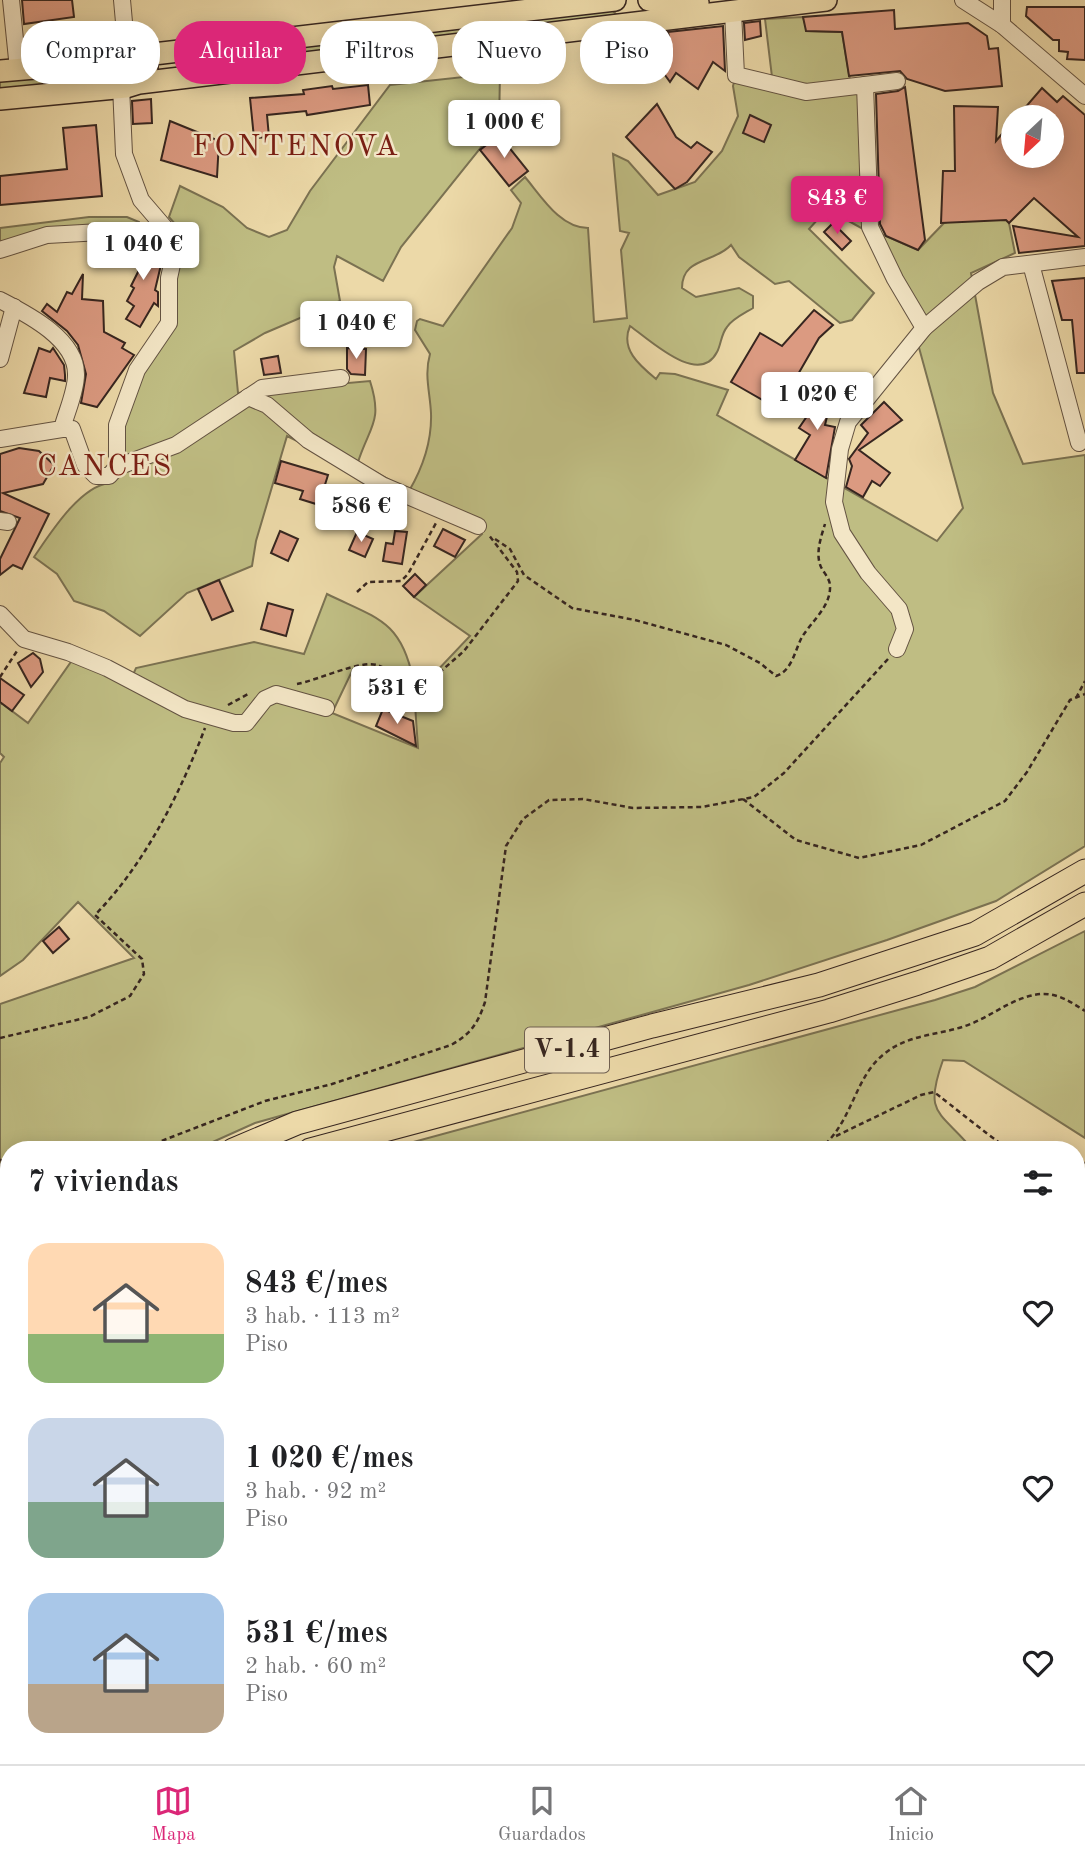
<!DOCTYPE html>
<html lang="es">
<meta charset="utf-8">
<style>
body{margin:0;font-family:"Old Standard TT",serif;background:#f2f2f2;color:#202124;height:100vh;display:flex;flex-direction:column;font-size:26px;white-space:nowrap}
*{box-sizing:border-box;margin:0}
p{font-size:23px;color:#757577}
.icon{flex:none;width:38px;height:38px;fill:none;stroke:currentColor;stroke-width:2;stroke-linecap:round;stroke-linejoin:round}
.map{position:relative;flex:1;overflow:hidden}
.side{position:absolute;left:0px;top:1141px;width:1085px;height:623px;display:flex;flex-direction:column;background:#fff;border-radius:28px 28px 0 0;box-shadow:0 4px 18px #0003}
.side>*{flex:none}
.top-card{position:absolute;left:21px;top:21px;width:700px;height:63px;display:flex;gap:14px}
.needle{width:46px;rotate:206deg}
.controls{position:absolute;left:1001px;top:105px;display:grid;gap:14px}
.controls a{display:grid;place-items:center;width:63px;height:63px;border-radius:50%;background:#fff;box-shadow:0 4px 18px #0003;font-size:35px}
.price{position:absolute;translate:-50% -60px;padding:0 16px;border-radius:7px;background:#fff;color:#222;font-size:23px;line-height:46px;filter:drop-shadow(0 2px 4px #0008)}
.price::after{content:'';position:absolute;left:50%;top:42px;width:21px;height:16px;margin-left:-10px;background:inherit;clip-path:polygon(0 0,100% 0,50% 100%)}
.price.selected{background:#db2777;color:#fff}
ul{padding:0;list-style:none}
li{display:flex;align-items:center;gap:21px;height:175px;padding:0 28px}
li span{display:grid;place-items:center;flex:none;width:196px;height:140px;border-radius:21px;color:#555}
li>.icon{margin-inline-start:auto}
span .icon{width:84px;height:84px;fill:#fffc;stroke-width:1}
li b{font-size:30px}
h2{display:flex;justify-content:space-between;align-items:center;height:84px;padding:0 28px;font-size:30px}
.tag{padding:0 24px;border-radius:28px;background:#fff;box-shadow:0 4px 18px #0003;font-size:24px;line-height:63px}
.tag.selected{background:#db2777;color:#fff}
.menu{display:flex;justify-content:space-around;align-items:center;height:98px;border-top:2px solid #e0e0e0;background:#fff;font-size:19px;color:#757577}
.menu a{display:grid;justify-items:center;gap:4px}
.menu .selected{color:#db2777}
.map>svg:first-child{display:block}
.green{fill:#bfbd83;stroke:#7b7252;stroke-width:2;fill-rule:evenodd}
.building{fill:#db9a81;stroke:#372620;stroke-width:2}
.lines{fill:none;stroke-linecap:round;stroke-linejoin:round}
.minor-casing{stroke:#645342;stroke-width:18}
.major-casing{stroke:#372620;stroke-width:24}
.highway-casing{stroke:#372620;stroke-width:25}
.path{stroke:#372620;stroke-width:2.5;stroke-dasharray:5 3.5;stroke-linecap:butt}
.minor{stroke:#f3e6c6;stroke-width:16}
.major{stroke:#ecd9a8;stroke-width:21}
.highway{stroke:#ecd9a8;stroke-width:23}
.labels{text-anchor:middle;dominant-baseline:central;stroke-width:5;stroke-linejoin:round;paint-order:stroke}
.shield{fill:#f3e6c6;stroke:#6f6052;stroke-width:2}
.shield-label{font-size:26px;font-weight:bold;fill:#372620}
.neighbourhood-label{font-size:30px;letter-spacing:2px;fill:#7a1f14;stroke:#f3e6c6}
</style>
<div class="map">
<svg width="1085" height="1764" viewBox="0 0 1085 1764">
<rect width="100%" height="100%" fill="#ecd9a8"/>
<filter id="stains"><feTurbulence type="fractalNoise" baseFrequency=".00286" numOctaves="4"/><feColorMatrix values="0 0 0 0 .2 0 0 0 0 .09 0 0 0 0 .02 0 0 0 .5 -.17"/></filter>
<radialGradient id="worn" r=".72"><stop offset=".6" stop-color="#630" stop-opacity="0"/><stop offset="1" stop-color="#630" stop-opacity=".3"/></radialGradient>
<!-- green -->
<g class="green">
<polygon points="609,7 619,17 196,69 195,58"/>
<path d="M803 17 807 31 842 32 850 80 868 79 879 233 918 250 944 223 995 208 1009 223 1015 253 971 273 993 393 1023 464 1085 455V846L996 901 887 940 749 985 255 1123 195 1150H9V1284L0 1293V1267L6 1257 0 1234V1004L134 958 78 902 23 960 0 976V763L4 757 0 753V702L28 723 73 659 132 677 136 668 254 642 304 654 327 594C376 618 401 620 413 679L434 674 470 636 414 597 482 534 480 530 287 436 256 541 252 566 187 593 140 636 104 611 74 601 57 574 34 557C50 534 79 487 109 483L125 415 142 374 170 329 174 282 181 256 180 230 169 217 180 186 223 207 247 228 269 237 287 230 310 191 390 85 500 73 499 125 401 247 383 281 337 256 334 267 340 301 265 333 234 351 238 393 370 381C383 422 370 425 358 462L409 491C423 467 432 441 431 413 430 392 424 375 430 354L415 330 417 321 420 319 443 326 512 228 521 203 511 190 525 177C541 196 560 228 588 228L594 322 627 318 621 250 629 233 620 231 613 154 628 161 658 195 695 182 722 151 738 116 733 86 736 75 772 77 765 19ZM827 209 865 230 927 332 918 344 963 508 937 541 717 415 728 390 675 374 660 373 656 379C639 365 620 349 630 326 650 340 699 387 717 352 721 345 721 334 727 327 732 319 745 313 753 308V296L739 288 696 297 682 288C682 257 715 263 731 245L739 257 775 284 789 281 840 323 852 320 874 293 809 229ZM353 669 414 690 418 748 332 713Z"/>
<polygon points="132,51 140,73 118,79 111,61"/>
<polygon points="59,73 59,84 0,90 0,79"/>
<polygon points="89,217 127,217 139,222 142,232 0,246 0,228"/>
<path d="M1085 931V1138L964 1061 943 1060C923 1116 940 1110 973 1150H384L935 1000 975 987Z"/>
<polygon points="1076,1197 1085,1200 1085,1424 1076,1420"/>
<polygon points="9,1385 9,1518 0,1524 0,1396"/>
<polygon points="1076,1451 1085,1462 1085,1656 1076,1654"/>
<polygon points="0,1561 9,1565 9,1755 1076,1755 1076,1699 1081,1723 1085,1725 1085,1764 0,1764"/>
</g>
<!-- building -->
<g class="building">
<polygon points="22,0 72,0 74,17 24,24"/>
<polygon points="1027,7 1085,7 1085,60 1067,59 1068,52 1059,51 1059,40 1053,40 1026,16"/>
<polygon points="894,10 895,29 968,23 987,36 989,49 998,48 1002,86 945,91 907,79 900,71 849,76 842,32 806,31 803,17"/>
<polygon points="760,21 761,36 745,40 744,23"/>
<polygon points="723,26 725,71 713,62 698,89 676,73 670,82 652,57 669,37 668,32"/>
<polygon points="536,53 538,72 511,75 509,56"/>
<polygon points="368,85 370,105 307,115 306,111 267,115 269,137 254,138 250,98 304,94 303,90 332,86 333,89"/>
<polygon points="905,87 925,240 918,250 886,236 880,224 876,94 898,91"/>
<polygon points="1042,88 1057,102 1063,96 1085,115 1085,246 1019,253 1013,226 1078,237 1034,198 1009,223 1006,220 941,223 943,171 955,171 954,106 998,107 996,141 1013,121 1013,156 1052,156 1052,117 1017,117"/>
<polygon points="151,99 152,123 133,124 132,101"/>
<polygon points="657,104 676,137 691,148 697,142 712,152 687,182 675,189 626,137"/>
<polygon points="750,115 771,125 764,142 743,133"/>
<polygon points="170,121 219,141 217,177 161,160"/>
<polygon points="96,125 102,196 0,205 0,176 67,169 63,128"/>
<polygon points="499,135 528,171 509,186 480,150"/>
<polygon points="833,223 851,241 842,250 824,232"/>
<polygon points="117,245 164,252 155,290 158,292 158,306 154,303 140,327 126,319 134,306 127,301 134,288 131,286 144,260 115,255"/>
<polygon points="83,274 82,299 103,301 104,332 125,343 122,348 134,355 97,407 81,403 86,374 78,345 67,331 42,311 47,304 57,312 67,292 72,294"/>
<polygon points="1085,278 1085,373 1077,373 1072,320 1062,320 1052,281"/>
<polygon points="814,310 833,325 819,338 778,409 731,382 760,333 782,346"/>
<polygon points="39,348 50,352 53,348 64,365 65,375 65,381 50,378 46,397 24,393"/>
<polygon points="347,348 366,349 365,375 351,374 347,369"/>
<polygon points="278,356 281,373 264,375 261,359"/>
<polygon points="807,385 833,391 825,425 835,427 826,478 795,460 810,435 799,428 816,403 804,401"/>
<polygon points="884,402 902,420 859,450 890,473 880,486 872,481 863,497 846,487 852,466 849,459 868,433 861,425"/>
<polygon points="19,448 39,451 54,465 43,484 3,493 49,514 22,569 13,565 0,575 0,559 20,518 0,511 0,454"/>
<polygon points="281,461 328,475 324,488 353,500 344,523 329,517 332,509 300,499 303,491 275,483"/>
<polygon points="443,529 465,540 455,557 434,546"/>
<polygon points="280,531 298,539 288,561 271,553"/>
<polygon points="395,531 407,532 402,564 383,561 386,543 393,544"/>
<polygon points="357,532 373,539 365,557 349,550"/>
<polygon points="415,574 426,585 414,597 403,586"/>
<polygon points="219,580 233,611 212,620 198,589"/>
<polygon points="268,603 293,610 286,636 261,629"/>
<polygon points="33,653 40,659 43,672 31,687 18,663"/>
<polygon points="0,678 24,695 12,711 0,702"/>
<polygon points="383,709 413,721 416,746 376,726"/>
<polygon points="59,927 69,939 53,953 43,941"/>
</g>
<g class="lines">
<defs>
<g id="minor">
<polyline points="11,0 18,69"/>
<polyline points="122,0 126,44"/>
<polyline points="963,0 1002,25 1085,96"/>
<polyline points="1002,0 1002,25"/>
<polyline points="733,12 736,75 806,92 865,85 870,227 895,279 924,328"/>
<polyline points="865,85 897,81"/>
<polyline points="0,250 47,235 101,232 177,242"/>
<polyline points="1031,264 1079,443"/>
<path d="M0 300C27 314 77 339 76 375 76 392 66 413 62 429L0 439"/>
<polyline points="0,359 14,307"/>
<polyline points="248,397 267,405 308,440 382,485 478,526"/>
<polyline points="62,429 72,429 85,465 96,476 109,476 117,467 176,445 262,388 341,378"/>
<polyline points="117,467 117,425 137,370 169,323 169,278 177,242 141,200 124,154 121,86"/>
<polyline points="0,521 8,522"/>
<polyline points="0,614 24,639 68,652 107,668 185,709 234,723 246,723 265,699 276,694 326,708"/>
<polyline points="897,649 905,629 899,609 868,573 842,533 834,502 840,449 848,422 924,328 978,282 1003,267 1085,257"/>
</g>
<g id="major">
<polyline points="649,0 676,6 698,3"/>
<polyline points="145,55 615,0"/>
<polyline points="0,71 105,62"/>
<polyline points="119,86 108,77 104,64 116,46 137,47 146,58 147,67"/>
<polyline points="0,99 126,87 139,83 826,0"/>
</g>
<g id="highway">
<polyline points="233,1150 297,1123 652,1026 819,985 975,934 1085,871"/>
<polyline points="310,1150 829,1011 918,983 990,958 1085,904"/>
<polyline points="0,1316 9,1307"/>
<polyline points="0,1361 9,1351"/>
</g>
</defs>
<!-- minor casing -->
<use href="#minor" class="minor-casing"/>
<!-- major casing -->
<use href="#major" class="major-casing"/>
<!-- highway casing -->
<use href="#highway" class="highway-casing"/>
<!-- path -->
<g class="path">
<path d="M495 539 510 549 524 575 572 608 635 620 726 645 760 663 776 676C792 671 795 650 802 637 812 621 831 606 830 586 830 579 824 573 821 567 815 554 821 537 825 524"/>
<polyline points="357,592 368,582 401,581 408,574 436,523"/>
<polyline points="0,677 17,651"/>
<path d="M297 684C318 680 360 660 377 665 388 668 400 679 411 684L432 679 464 651 518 581 517 572 488 534"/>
<polyline points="1076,698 1085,681"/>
<polyline points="228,705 250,693"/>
<polyline points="743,799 796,840 859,858 921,845 1005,801 1027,772 1070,700 1085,694"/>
<path d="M0 1038 89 1017 130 996 144 974 142 959 95 915C144 865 180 794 205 728"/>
<path d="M836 1136 921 1095 934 1092C945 1100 1005 1149 1011 1150"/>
<path d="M138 1150 265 1101 332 1084 451 1045C471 1034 478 1023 485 1002L506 846 523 819 549 800 583 799 633 808 702 807 754 797 784 773 888 659"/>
<path d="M819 1150C854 1121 853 1079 884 1054 911 1032 943 1036 973 1023 996 1013 1016 996 1041 994 1058 993 1071 1002 1085 1011"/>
<polyline points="0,1160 9,1161"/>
<polyline points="1076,1161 1085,1163"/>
<polyline points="1076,1479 1085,1481"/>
<polyline points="0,1517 9,1510"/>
<polyline points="0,1569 9,1571"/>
<polyline points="0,1598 9,1622"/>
<polyline points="1076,1620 1085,1615"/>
<polyline points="1076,1743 1085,1744"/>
<polyline points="121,1755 125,1764"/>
<polyline points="148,1755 151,1764"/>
<polyline points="177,1755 177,1764"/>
<polyline points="531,1755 554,1764"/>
<polyline points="865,1755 866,1764"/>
<polyline points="158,1764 165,1755"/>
<polyline points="822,1764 828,1755"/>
<polyline points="1008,1764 1009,1755"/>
</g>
<!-- minor -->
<use href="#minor" class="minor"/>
<!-- major -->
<use href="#major" class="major"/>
<!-- highway -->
<use href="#highway" class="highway"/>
</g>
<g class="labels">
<!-- shield labels -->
<rect class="shield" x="525" y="1027.5" width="84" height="45" rx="5"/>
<g class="shield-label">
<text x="567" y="1050">V-1.4</text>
</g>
<!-- neighbourhood labels -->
<g class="neighbourhood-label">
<text x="296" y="147">FONTENOVA</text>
<text x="105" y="467">CANCES</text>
</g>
</g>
<rect width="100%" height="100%" filter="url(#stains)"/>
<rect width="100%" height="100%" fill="url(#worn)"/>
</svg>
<div class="controls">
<a><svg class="needle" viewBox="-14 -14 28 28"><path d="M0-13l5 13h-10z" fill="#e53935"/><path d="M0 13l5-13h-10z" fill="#757577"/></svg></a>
</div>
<b class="price" style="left:504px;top:160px">1 000 €</b>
<b class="price selected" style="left:837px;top:236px">843 €</b>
<b class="price" style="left:143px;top:282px">1 040 €</b>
<b class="price" style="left:356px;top:361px">1 040 €</b>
<b class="price" style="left:817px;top:432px">1 020 €</b>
<b class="price" style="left:361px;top:544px">586 €</b>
<b class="price" style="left:397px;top:726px">531 €</b>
<div class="top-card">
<a class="tag">Comprar</a>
<a class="tag selected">Alquilar</a>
<a class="tag">Filtros</a>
<a class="tag">Nuevo</a>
<a class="tag">Piso</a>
</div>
<section class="side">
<h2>7 viviendas<svg class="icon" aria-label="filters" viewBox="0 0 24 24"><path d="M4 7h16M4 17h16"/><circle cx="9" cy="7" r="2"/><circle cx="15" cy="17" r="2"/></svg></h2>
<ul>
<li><span style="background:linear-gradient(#ffd9b3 65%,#8fb573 0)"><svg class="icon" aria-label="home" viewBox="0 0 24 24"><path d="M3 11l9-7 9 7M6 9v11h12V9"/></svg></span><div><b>843 €/mes</b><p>3 hab. · 113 m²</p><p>Piso</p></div><svg class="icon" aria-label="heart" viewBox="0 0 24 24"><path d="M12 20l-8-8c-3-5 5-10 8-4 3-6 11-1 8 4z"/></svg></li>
<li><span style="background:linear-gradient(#c9d6e8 60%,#7fa58c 0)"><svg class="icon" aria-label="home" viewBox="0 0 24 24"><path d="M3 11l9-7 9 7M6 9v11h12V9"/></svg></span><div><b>1 020 €/mes</b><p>3 hab. · 92 m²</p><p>Piso</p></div><svg class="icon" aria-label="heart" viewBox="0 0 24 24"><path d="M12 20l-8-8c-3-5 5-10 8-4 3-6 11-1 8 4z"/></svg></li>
<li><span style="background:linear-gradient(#a9c7e8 65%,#b9a48a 0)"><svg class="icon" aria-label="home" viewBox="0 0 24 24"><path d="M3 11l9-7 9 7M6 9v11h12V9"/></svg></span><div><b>531 €/mes</b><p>2 hab. · 60 m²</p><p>Piso</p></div><svg class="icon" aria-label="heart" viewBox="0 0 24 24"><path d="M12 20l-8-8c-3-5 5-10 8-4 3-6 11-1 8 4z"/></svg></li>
</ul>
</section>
</div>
<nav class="menu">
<a class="selected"><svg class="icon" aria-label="map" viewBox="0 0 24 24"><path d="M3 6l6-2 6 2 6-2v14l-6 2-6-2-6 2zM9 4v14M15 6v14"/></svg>Mapa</a>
<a><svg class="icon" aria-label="saved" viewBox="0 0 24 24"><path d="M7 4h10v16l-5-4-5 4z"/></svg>Guardados</a>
<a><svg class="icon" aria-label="home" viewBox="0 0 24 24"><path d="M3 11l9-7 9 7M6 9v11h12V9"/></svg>Inicio</a>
</nav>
